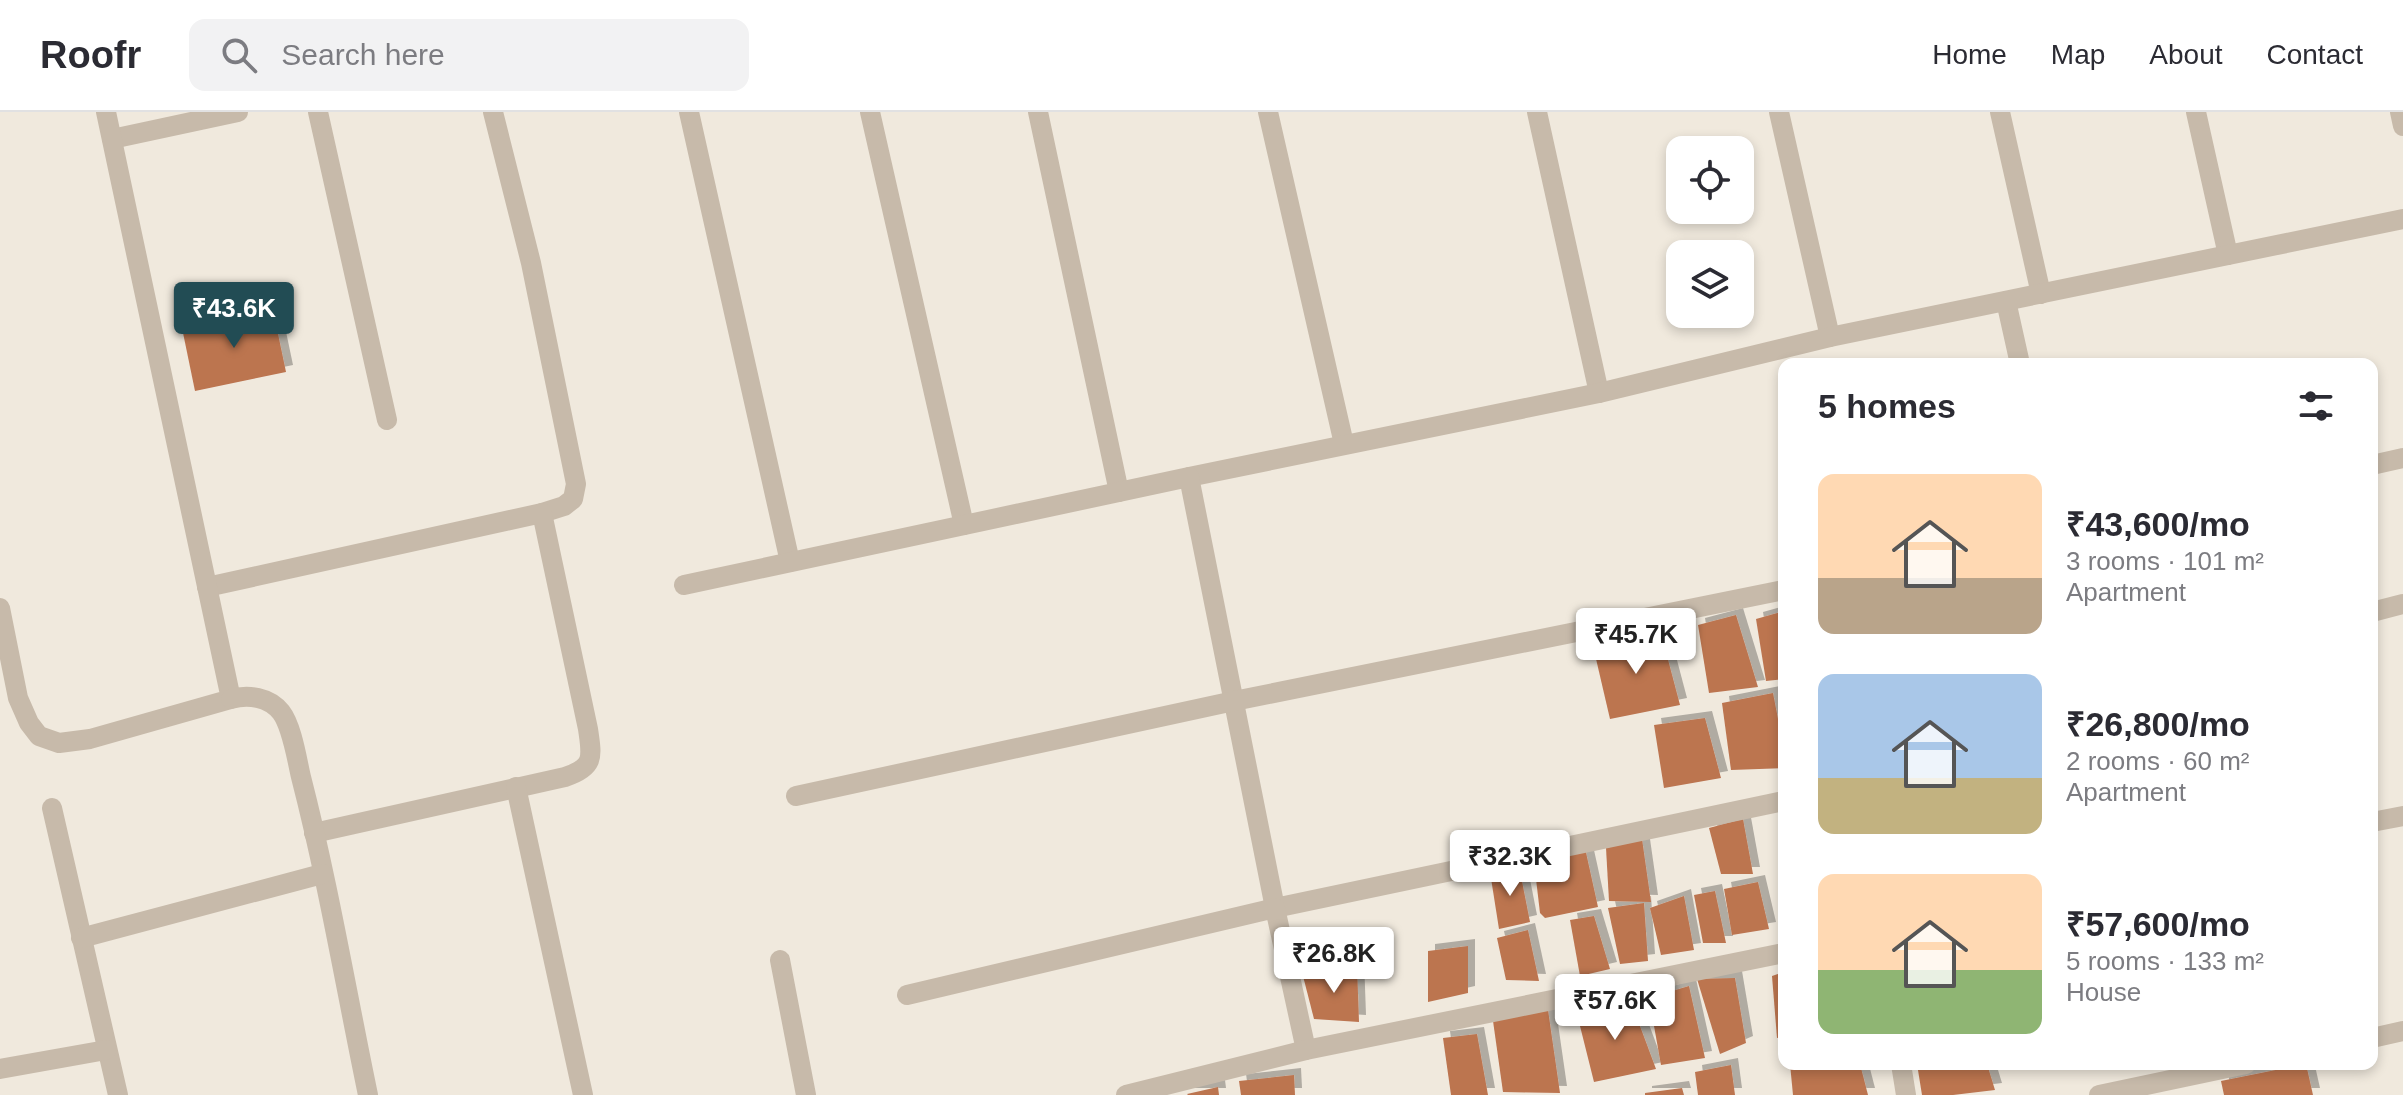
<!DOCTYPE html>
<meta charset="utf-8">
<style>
body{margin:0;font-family:Helvetica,sans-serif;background:#f2f2f3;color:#2b2b33;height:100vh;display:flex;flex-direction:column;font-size:30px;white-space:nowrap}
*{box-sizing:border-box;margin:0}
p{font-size:26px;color:#7c7c81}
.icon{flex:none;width:44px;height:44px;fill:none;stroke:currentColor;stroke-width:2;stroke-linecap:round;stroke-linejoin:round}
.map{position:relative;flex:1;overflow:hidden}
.sheet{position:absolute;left:1778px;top:246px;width:600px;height:712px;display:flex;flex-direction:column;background:#fff;border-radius:16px;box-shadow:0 4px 12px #0003}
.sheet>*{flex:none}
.fabs{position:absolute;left:1666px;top:24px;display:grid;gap:16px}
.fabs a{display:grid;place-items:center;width:88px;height:88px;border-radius:16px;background:#fff;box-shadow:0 4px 12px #0003;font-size:40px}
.price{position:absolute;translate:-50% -68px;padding:0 18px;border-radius:8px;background:#fff;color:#222;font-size:26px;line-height:52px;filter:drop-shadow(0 2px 4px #0008)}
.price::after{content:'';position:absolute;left:50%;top:48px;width:24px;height:18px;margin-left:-12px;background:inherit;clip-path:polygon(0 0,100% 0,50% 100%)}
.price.selected{background:#224c54;color:#fff}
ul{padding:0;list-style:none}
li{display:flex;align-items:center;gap:24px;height:200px;padding:0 40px}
li span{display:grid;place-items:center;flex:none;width:224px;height:160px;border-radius:16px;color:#555}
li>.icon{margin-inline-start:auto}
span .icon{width:96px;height:96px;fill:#fffc;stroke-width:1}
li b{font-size:34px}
h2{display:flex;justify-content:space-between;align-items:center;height:96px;padding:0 40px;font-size:34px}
header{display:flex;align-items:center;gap:48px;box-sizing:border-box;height:112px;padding:0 40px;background:#fff;border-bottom:2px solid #e1e1e2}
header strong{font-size:38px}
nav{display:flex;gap:44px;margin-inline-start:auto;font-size:28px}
.search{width:560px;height:72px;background:#f2f2f3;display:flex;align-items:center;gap:20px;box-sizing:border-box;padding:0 28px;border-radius:16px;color:#7c7c81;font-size:30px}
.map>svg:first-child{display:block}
.building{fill:#bc7450;filter:url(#shadow)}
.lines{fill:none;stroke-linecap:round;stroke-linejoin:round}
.minor{stroke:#c7baaa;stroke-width:20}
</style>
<header>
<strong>Roofr</strong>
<div class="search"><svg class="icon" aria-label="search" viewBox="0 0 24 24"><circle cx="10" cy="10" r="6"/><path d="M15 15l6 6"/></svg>Search here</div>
<nav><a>Home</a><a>Map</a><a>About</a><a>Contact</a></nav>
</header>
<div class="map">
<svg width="2403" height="983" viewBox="0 0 2403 983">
<defs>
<filter id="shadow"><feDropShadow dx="7" dy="-7" stdDeviation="0" flood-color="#0004"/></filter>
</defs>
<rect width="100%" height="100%" fill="#f0e9dd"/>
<!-- building -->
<g class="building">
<polygon points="273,198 286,260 195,279 182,216"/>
<polygon points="1784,499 1784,567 1766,569 1756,507"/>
<polygon points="1736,503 1758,575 1709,581 1698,513"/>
<polygon points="1661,521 1680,593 1610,607 1593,534"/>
<polygon points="1773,581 1784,638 1784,656 1731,658 1722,591"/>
<polygon points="1705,606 1721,666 1664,676 1654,613"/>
<polygon points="1743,707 1753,762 1721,762 1709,716"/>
<polygon points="1642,727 1651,790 1609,789 1606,736"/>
<polygon points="1585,736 1598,795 1545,806 1540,801 1534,750"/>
<polygon points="1519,754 1530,810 1499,817 1490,760"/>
<polygon points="1758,770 1769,817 1732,823 1724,777"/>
<polygon points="1715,779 1726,831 1703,831 1694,783"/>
<polygon points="1684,784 1694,838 1661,843 1650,796"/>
<polygon points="1644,791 1648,849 1620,852 1608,796"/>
<polygon points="1594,804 1610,857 1580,864 1570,808"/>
<polygon points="1528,818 1539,869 1506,868 1497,826"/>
<polygon points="1468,834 1468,881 1428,890 1428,839"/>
<polygon points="1357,854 1359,910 1314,907 1303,864"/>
<polygon points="1784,860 1784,925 1777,926 1772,864"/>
<polygon points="1735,866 1746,931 1720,942 1697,867"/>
<polygon points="1689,874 1705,946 1661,953 1649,886"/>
<polygon points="1631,890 1656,957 1594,970 1577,902"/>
<polygon points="1548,898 1560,981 1503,980 1493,909"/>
<polygon points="1477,922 1488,983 1451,983 1443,926"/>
<polygon points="1790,952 1860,952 1868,983 1793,983"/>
<polygon points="1917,952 1987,952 1995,978 1953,983 1922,983"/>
<polygon points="2306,952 2313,983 2224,983 2221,969"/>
<polygon points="1731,953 1735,983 1698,983 1695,960"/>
<polygon points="1294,963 1295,983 1241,983 1239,969"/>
<polygon points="1218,975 1219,983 1188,983 1187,982"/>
<polygon points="1682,976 1684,983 1645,983 1645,981"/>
</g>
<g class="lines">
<!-- minor -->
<g class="minor">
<polyline points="318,0 387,308"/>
<polyline points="493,0 531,151 576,372 573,387 564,394 542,401"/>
<polyline points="689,0 790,450"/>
<polyline points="870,0 964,413"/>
<polyline points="1038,0 1119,380"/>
<polyline points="1268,0 1344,332"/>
<polyline points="1537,0 1599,281"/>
<polyline points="1779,0 1830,225"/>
<polyline points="2000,0 2041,182"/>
<polyline points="2196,0 2228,143"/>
<polyline points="2400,0 2403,14"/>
<polyline points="112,27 238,0"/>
<polyline points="2006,189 2020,252"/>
<polyline points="2372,353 2403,346"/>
<polyline points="1189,365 1599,281 1830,225 2403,107"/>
<polyline points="684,473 1189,365 1275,796 1784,689"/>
<path d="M207 475 542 401 588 617C592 645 595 655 565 665L314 721"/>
<polyline points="0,496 18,586 29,611 39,624 59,631 90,627 231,587 106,0"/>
<polyline points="2372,500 2403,492"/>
<path d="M231 587C248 582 269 585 281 600 292 614 297 648 301 665 328 770 346 877 368 983"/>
<polyline points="516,675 583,983"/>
<polyline points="796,684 1234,589 1784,478"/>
<polyline points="52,696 118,983"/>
<polyline points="2372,710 2403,704"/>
<polyline points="81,826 322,762"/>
<polyline points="780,848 806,983"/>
<polyline points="907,883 1275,796 1306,938"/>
<polyline points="2372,926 2403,919"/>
<polyline points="1901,952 1906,983"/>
<polyline points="0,957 106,938"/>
<polyline points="1126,983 1306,938 1784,841"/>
<polyline points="2099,983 2246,952"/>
</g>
</g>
</svg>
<div class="fabs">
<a><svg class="icon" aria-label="locate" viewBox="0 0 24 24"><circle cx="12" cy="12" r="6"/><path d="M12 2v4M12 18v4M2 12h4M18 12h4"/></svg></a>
<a><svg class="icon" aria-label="layers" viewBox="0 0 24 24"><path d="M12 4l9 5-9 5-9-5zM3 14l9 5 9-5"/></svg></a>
</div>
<b class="price selected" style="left:234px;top:238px">₹43.6K</b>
<b class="price" style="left:1636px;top:564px">₹45.7K</b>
<b class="price" style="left:1510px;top:786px">₹32.3K</b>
<b class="price" style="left:1334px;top:883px">₹26.8K</b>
<b class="price" style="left:1615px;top:930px">₹57.6K</b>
<section class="sheet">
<h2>5 homes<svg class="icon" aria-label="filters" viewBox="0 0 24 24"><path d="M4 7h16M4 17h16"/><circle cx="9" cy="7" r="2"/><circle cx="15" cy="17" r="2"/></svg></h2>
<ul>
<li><span style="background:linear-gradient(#ffd9b3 65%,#b9a48a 0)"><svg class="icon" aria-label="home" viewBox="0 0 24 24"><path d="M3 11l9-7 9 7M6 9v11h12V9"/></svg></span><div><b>₹43,600/mo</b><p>3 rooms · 101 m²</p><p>Apartment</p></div></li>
<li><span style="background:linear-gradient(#a9c7e8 65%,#c2b280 0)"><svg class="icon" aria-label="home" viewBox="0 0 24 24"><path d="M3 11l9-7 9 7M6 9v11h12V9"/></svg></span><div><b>₹26,800/mo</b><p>2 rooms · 60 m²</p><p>Apartment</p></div></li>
<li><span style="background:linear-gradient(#ffd9b3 60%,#8fb573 0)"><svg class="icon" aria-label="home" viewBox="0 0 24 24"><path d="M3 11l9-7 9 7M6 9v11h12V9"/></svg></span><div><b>₹57,600/mo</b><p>5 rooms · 133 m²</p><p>House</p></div></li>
</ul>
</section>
</div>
